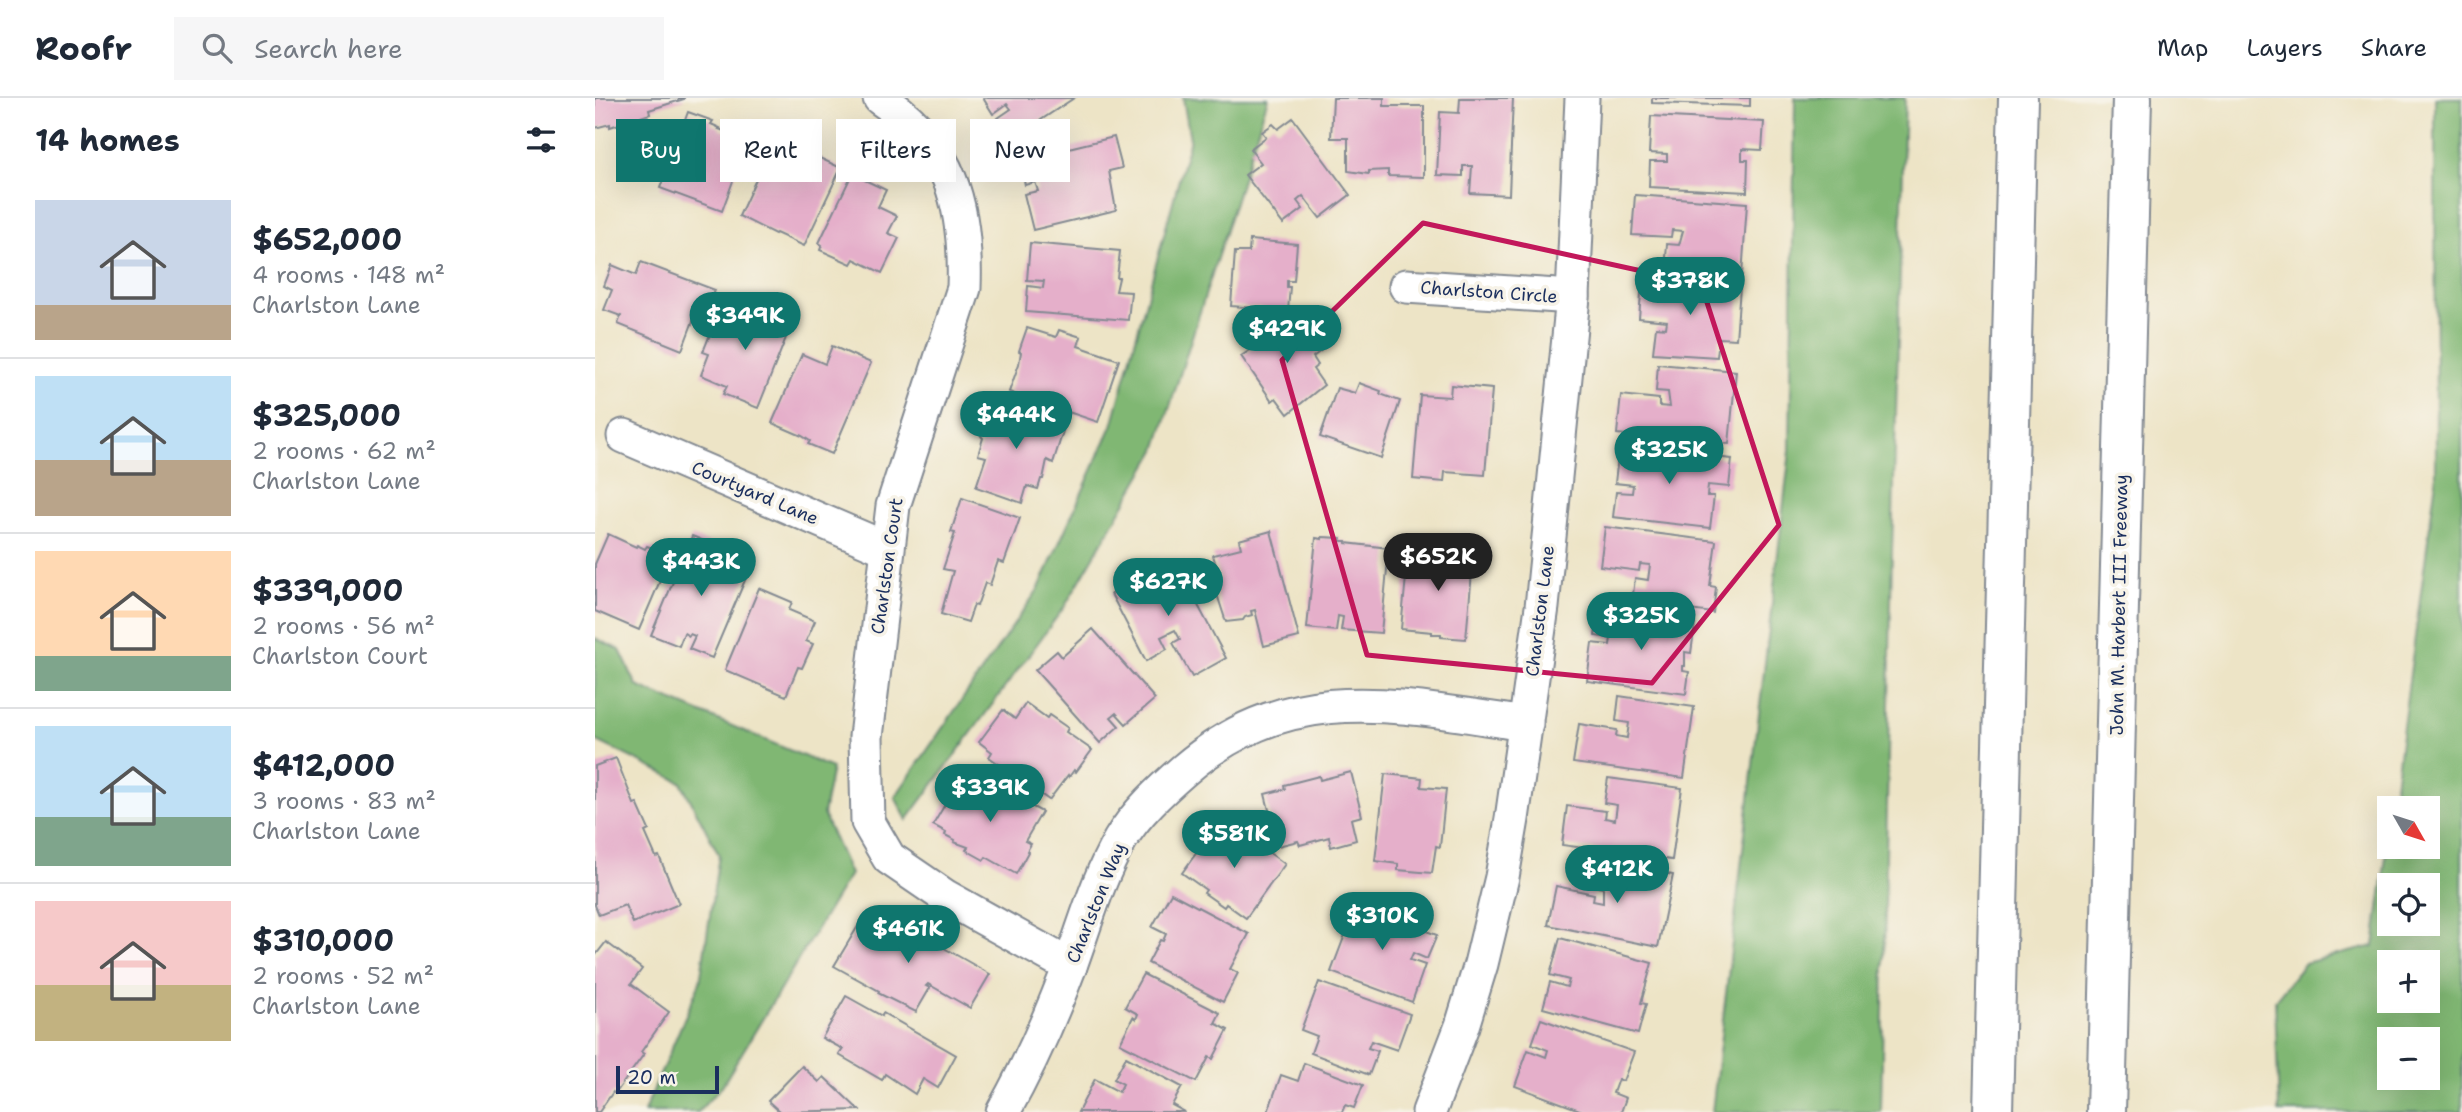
<!DOCTYPE html>
<meta charset="utf-8">
<style>
body{margin:0;font-family:"Shantell Sans",sans-serif;background:#f6f6f7;color:#1f2937;height:100vh;display:flex;flex-direction:column;font-size:26px;white-space:nowrap}
*{box-sizing:border-box;margin:0}
p{font-size:23px;color:#747a83}
.icon{flex:none;width:38px;height:38px;fill:none;stroke:currentColor;stroke-width:2;stroke-linecap:round;stroke-linejoin:round}
.map{position:relative;flex:1;overflow:hidden}
.details{display:flex;flex-direction:column;background:#fff;width:595px}
.details>*{flex:none}
.banner{position:absolute;left:21px;top:21px;width:665px;height:63px;display:flex;gap:14px}
.needle{width:46px;rotate:129deg}
.tools{position:absolute;left:1782px;top:698px;display:grid;gap:14px}
.tools a{display:grid;place-items:center;width:63px;height:63px;border-radius:0px;background:#fff;box-shadow:0 7px 28px #0002;font-size:35px}
.scale{position:absolute;left:21px;bottom:18px;width:103px;box-sizing:border-box;padding-left:7px;border:4px solid #1b2f5e;border-top:0;font-size:19px;line-height:24px;white-space:nowrap;color:#1b2f5e;-webkit-text-stroke:5px #f7f3e8;paint-order:stroke}
.price{position:absolute;translate:-50% -60px;padding:0 16px;border-radius:24px;background:#0f766e;color:#fff;font-size:23px;line-height:46px;filter:drop-shadow(0 2px 4px #0008)}
.price::after{content:'';position:absolute;left:50%;top:42px;width:21px;height:16px;margin-left:-10px;background:inherit;clip-path:polygon(0 0,100% 0,50% 100%)}
.price.current{background:#222;color:#fff}
ul{padding:0;list-style:none}
li{display:flex;align-items:center;gap:21px;height:175px;padding:0 35px}
li+li{border-top:2px solid #e0e1e3}
li span{display:grid;place-items:center;flex:none;width:196px;height:140px;border-radius:0px;color:#555}
li>.icon{margin-inline-start:auto}
span .icon{width:84px;height:84px;fill:#fffc;stroke-width:1}
li b{font-size:30px}
h2{display:flex;justify-content:space-between;align-items:center;height:84px;padding:0 35px;font-size:30px}
.chip{padding:0 24px;border-radius:0px;background:#fff;box-shadow:0 7px 28px #0002;font-size:24px;line-height:63px}
.chip.current{background:#0f766e;color:#fff}
header{display:flex;align-items:center;gap:42px;box-sizing:border-box;height:98px;padding:0 35px;background:#fff;border-bottom:2px solid #e0e1e3}
header strong{font-size:33px}
nav{display:flex;gap:38px;margin-inline-start:auto;font-size:24px}
.search{width:490px;height:63px;background:#f6f6f7;display:flex;align-items:center;gap:18px;box-sizing:border-box;padding:0 24px;border-radius:0px;color:#747a83;font-size:26px}
main{display:flex;flex:1;min-height:0}
.map>svg:first-child{display:block}
.forest{fill:#80b773;stroke:#4e7368;stroke-width:2;fill-rule:evenodd}
.building{fill:#e5afca}
.lines{fill:none;stroke-linecap:round;stroke-linejoin:round}
.minor-casing{stroke:#848a92;stroke-width:37}
.highway-casing{stroke:#848a92;stroke-width:42}
.minor{stroke:#fff;stroke-width:33}
.highway{stroke:#fff;stroke-width:38}
.marked{fill:none;stroke:#c2185b;stroke-width:5;stroke-linejoin:round}
.labels{text-anchor:middle;dominant-baseline:central;stroke-width:7;stroke-linejoin:round;paint-order:stroke}
.street-label{font-size:18px;fill:#1b2f5e;stroke:#f7f3e8}
</style>
<header>
<strong>Roofr</strong>
<div class="search"><svg class="icon" aria-label="search" viewBox="0 0 24 24"><circle cx="10" cy="10" r="6"/><path d="M15 15l6 6"/></svg>Search here</div>
<nav><a>Map</a><a>Layers</a><a>Share</a></nav>
</header>
<main>
<section class="details">
<h2>14 homes<svg class="icon" aria-label="filters" viewBox="0 0 24 24"><path d="M4 7h16M4 17h16"/><circle cx="9" cy="7" r="2"/><circle cx="15" cy="17" r="2"/></svg></h2>
<ul>
<li><span style="background:linear-gradient(#c9d6e8 75%,#b9a48a 0)"><svg class="icon" aria-label="home" viewBox="0 0 24 24"><path d="M3 11l9-7 9 7M6 9v11h12V9"/></svg></span><div><b>$652,000</b><p>4 rooms · 148 m²</p><p>Charlston Lane</p></div></li>
<li><span style="background:linear-gradient(#bfe0f5 60%,#b9a48a 0)"><svg class="icon" aria-label="home" viewBox="0 0 24 24"><path d="M3 11l9-7 9 7M6 9v11h12V9"/></svg></span><div><b>$325,000</b><p>2 rooms · 62 m²</p><p>Charlston Lane</p></div></li>
<li><span style="background:linear-gradient(#ffd9b3 75%,#7fa58c 0)"><svg class="icon" aria-label="home" viewBox="0 0 24 24"><path d="M3 11l9-7 9 7M6 9v11h12V9"/></svg></span><div><b>$339,000</b><p>2 rooms · 56 m²</p><p>Charlston Court</p></div></li>
<li><span style="background:linear-gradient(#bfe0f5 65%,#7fa58c 0)"><svg class="icon" aria-label="home" viewBox="0 0 24 24"><path d="M3 11l9-7 9 7M6 9v11h12V9"/></svg></span><div><b>$412,000</b><p>3 rooms · 83 m²</p><p>Charlston Lane</p></div></li>
<li><span style="background:linear-gradient(#f6c9c9 60%,#c2b280 0)"><svg class="icon" aria-label="home" viewBox="0 0 24 24"><path d="M3 11l9-7 9 7M6 9v11h12V9"/></svg></span><div><b>$310,000</b><p>2 rooms · 52 m²</p><p>Charlston Lane</p></div></li>
</ul>
</section>
<div class="map">
<svg width="1867" height="1014" viewBox="0 0 1867 1014">
<rect width="100%" height="100%" fill="#f7f3e8"/>
<filter id="ink" filterUnits="userSpaceOnUse"><feTurbulence type="fractalNoise" baseFrequency=".0143" numOctaves="2"/><feDisplacementMap in="SourceGraphic" scale="14" xChannelSelector="R" yChannelSelector="G"/><feConvolveMatrix kernelMatrix="1 2 1 2 8 2 1 2 1" color-interpolation-filters="sRGB"/></filter>
<filter id="wash" filterUnits="userSpaceOnUse"><feTurbulence type="fractalNoise" baseFrequency=".00686" numOctaves="4" result="noise"/><feDisplacementMap in="SourceGraphic" scale="28" xChannelSelector="R" yChannelSelector="G"/><feGaussianBlur stdDeviation="1.57" result="paint"/><feColorMatrix in="noise" values="0 0 0 0 0 0 0 0 0 0 0 0 0 0 0 0 0 1.4 0 .05"/><feComposite in="paint" operator="in"/></filter>
<g filter="url(#wash)">
<rect width="100%" height="100%" fill="#ede4c6"/>
<!-- forest -->
<g class="forest">
<polygon points="588,0 673,0 561,352 470,508 312,722 300,699 444,490 517,328 595,41"/>
<polygon points="1200,0 1310,0 1297,453 1286,1014 1117,1014 1195,353"/>
<path d="M1840 0H1867V1014H1684L1680 902 1710 865 1779 848 1794 736V749H1832V710H1797L1841 382ZM1794 788H1832V826H1794ZM1832 864V903H1794V864ZM1794 942H1832V980H1794Z"/>
<polygon points="0,540 25,552 42,588 237,670 228,716 255,776 127,988 103,1014 49,1014 105,884 124,757 86,684 0,642"/>
</g>
<g id="blocks">
<!-- building -->
<g class="building">
<polygon points="0,0 89,0 89,1 54,12 55,16 15,29 15,26 0,30"/>
<polygon points="388,0 479,0 417,41 403,20 416,11 412,6 398,16"/>
<polygon points="738,0 789,0 789,8 829,8 829,79 793,78 793,72 774,73 774,76 753,73 753,40 736,40"/>
<polygon points="865,0 918,0 914,97 875,95 877,68 868,68 868,78 842,77 845,14 864,15"/>
<polygon points="1057,0 1155,0 1155,8 1057,5"/>
<polygon points="93,14 118,23 116,26 125,30 124,31 153,42 127,113 65,90"/>
<polygon points="1056,18 1169,24 1167,52 1147,51 1147,62 1153,62 1152,94 1054,89 1055,63 1072,63 1072,56 1054,55"/>
<polygon points="698,20 755,97 725,120 708,98 702,103 708,111 688,126 650,77 666,65 655,51 671,39 667,34 678,26 683,31"/>
<polygon points="519,39 527,70 514,73 521,112 438,132 429,96 443,93 440,84 430,87 424,62"/>
<polygon points="179,42 203,53 198,63 205,67 212,54 246,70 209,148 181,135 180,136 144,118"/>
<polygon points="257,76 291,92 283,109 302,118 293,135 304,140 287,175 259,161 256,166 225,152 227,147 224,145"/>
<polygon points="1040,97 1152,105 1147,178 1070,173 1072,146 1084,147 1088,133 1077,132 1076,139 1037,137"/>
<polygon points="655,142 702,146 699,183 692,183 692,189 695,189 693,212 636,208 640,154 654,154"/>
<polygon points="435,145 525,153 522,180 524,180 521,193 536,194 533,222 431,214 433,188 448,190 449,183 432,182"/>
<polygon points="46,164 120,192 107,226 98,223 87,252 23,226 26,218 9,212 17,192 9,188 17,167 41,177"/>
<polygon points="1047,183 1145,190 1141,241 1124,240 1122,259 1058,255 1061,229 1071,230 1072,223 1044,220"/>
<polygon points="135,202 196,227 163,310 128,296 132,288 106,277 114,256 108,254 118,229 123,231"/>
<polygon points="706,220 728,251 718,259 723,267 718,271 729,287 693,316 681,300 677,303 646,258"/>
<polygon points="432,230 461,239 464,232 486,239 483,248 524,262 503,324 414,294 424,266 426,254 424,253"/>
<polygon points="237,248 276,265 237,356 213,346 215,343 207,338 177,325 207,256 230,266"/>
<polygon points="1063,266 1141,273 1134,346 1022,336 1026,297 1064,301 1064,308 1075,309 1073,294 1061,293"/>
<polygon points="764,285 786,293 785,296 805,303 786,360 725,339 742,290 760,295"/>
<polygon points="856,287 897,291 890,377 850,374 849,384 818,381 825,297 855,299"/>
<polygon points="398,303 470,327 458,365 452,362 448,381 446,381 443,391 432,388 427,405 381,389 391,359 383,357 388,340 386,338"/>
<polygon points="1024,349 1137,361 1134,389 1113,387 1112,398 1119,398 1115,430 1018,419 1021,394 1037,395 1038,387 1020,385"/>
<polygon points="367,400 425,420 409,465 403,463 395,487 390,485 382,508 379,507 373,524 346,516 358,473 348,471 360,435 356,434"/>
<polygon points="1010,429 1121,443 1115,488 1121,489 1118,515 1037,505 1040,480 1053,482 1055,467 1045,466 1044,473 1005,468"/>
<polygon points="676,433 704,539 669,548 660,512 656,513 657,517 650,519 648,522 631,524 618,484 625,481 618,457 646,450 644,442"/>
<polygon points="13,436 41,449 42,447 50,451 52,448 76,457 44,532 0,513 0,466"/>
<polygon points="97,438 132,452 125,469 132,472 137,460 156,468 117,560 94,551 100,538 95,536 94,538 89,535 84,548 56,537"/>
<polygon points="727,439 746,440 745,443 751,443 751,445 794,450 786,535 746,532 748,519 743,518 741,533 712,530 721,440 727,441"/>
<polygon points="836,444 859,446 858,461 878,463 871,541 846,539 846,536 837,536 837,534 806,531 813,458 835,460"/>
<polygon points="579,462 631,560 597,579 578,545 585,541 580,532 566,539 572,551 551,563 516,496"/>
<polygon points="164,490 197,504 194,512 220,523 211,543 218,546 207,570 203,569 191,598 130,572"/>
<polygon points="1004,512 1100,526 1096,555 1090,554 1090,568 1088,568 1088,573 1094,574 1091,596 992,583 997,545 1015,547 1016,540 1000,538"/>
<polygon points="498,531 560,601 531,626 521,615 516,619 524,628 505,645 440,572 462,553 467,559"/>
<polygon points="1024,598 1099,609 1089,680 978,665 984,626 1022,632 1021,638 1032,640 1034,625 1021,623"/>
<polygon points="431,605 452,620 454,617 473,630 471,634 497,652 481,674 479,672 474,679 473,677 454,702 394,659 397,654 384,644 408,612 420,621"/>
<polygon points="21,660 39,706 42,705 54,732 50,734 61,759 64,758 84,806 38,825 30,807 4,817 0,807 0,668"/>
<polygon points="756,674 767,718 756,721 761,742 736,749 734,739 705,747 703,743 683,748 670,696 690,691 689,687 724,678 725,682"/>
<polygon points="790,676 827,680 826,689 851,691 845,749 841,748 837,775 803,772 803,766 780,763"/>
<polygon points="381,678 447,714 430,743 436,746 432,753 433,754 421,776 391,759 389,762 371,752 373,749 359,744 360,742 350,737 351,734 338,727 353,701 365,708"/>
<polygon points="1013,680 1087,690 1077,762 967,747 972,708 1011,713 1010,720 1020,722 1022,707 1009,705"/>
<polygon points="629,723 690,766 651,820 631,806 629,809 609,795 611,792 587,775 607,747 610,749"/>
<polygon points="1002,762 1078,777 1063,849 953,827 961,788 999,796 998,803 1008,805 1008,790 996,788"/>
<polygon points="576,795 654,836 635,871 643,875 628,904 553,865 565,842 568,843 571,836 557,829"/>
<polygon points="754,804 842,837 832,861 818,855 815,862 830,867 817,904 736,874 751,834 744,832"/>
<polygon points="287,815 395,876 375,910 333,886 331,888 335,890 321,914 283,895 284,893 239,868 266,823 276,829 280,828"/>
<polygon points="965,840 1057,865 1046,905 1051,906 1043,936 948,910 955,884 972,889 974,882 955,877"/>
<polygon points="11,844 47,871 36,886 74,914 46,954 49,956 20,996 18,994 4,1014 0,1014 0,858"/>
<polygon points="548,876 625,915 620,925 633,932 618,961 614,959 601,984 525,945 538,919 541,921 543,916 530,909"/>
<polygon points="724,884 815,916 802,952 776,943 773,950 783,953 774,977 716,955 722,938 706,932"/>
<polygon points="251,898 287,918 288,915 361,957 343,990 328,981 320,996 290,976 287,982 244,957 248,951 227,940"/>
<polygon points="946,921 1039,954 1028,983 1023,981 1018,995 1031,1000 1026,1014 990,1014 920,988 933,952 951,959 953,952 937,946"/>
<polygon points="531,959 587,989 577,1007 590,1014 483,1014 500,981 524,994 528,986 519,981"/>
<polygon points="709,965 768,987 759,1010 750,1007 747,1014 673,1014 686,977 703,983"/>
<polygon points="207,968 224,984 229,979 264,1012 185,1014 173,1003"/>
</g>
</g>
</g>
<g filter="url(#ink)">
<use href="#blocks" fill-opacity="0" stroke="#848a92" stroke-width="2"/>
<g class="lines">
<defs>
<g id="minor">
<path d="M285 0C356 47 372 108 369 190L298 408 271 639 273 724 294 760 351 799 475 868"/>
<polyline points="811,188 978,199"/>
<polyline points="29,338 292,451"/>
<path d="M408 1014C435 966 457 916 476 865 491 824 503 780 525 742 541 715 566 692 589 672 697 579 803 608 931 626"/>
<polyline points="834,1014 867,928 886,866 907,779 917,721 947,509 978,199 987,0"/>
</g>
<g id="highway">
<polyline points="1398,1014 1423,0"/>
<polyline points="1511,1014 1537,0"/>
</g>
</defs>
<!-- minor casing -->
<use href="#minor" class="minor-casing"/>
<!-- highway casing -->
<use href="#highway" class="highway-casing"/>
<!-- minor -->
<use href="#minor" class="minor"/>
<!-- highway -->
<use href="#highway" class="highway"/>
</g>
</g>
<!-- marked area -->
<path class="marked" d="M828 125 1106 186 1184 427 1057 585 772 557 687 262Z"/>
<g class="labels">
<!-- street labels -->
<g class="street-label">
<text transform="translate(894 194) rotate(4)">Charlston Circle</text>
<text transform="translate(160 395) rotate(23)">Courtyard Lane</text>
<text transform="translate(292 468) rotate(-82)">Charlston Court</text>
<text transform="translate(1524 507) rotate(-89)">John M. Harbert III Freeway</text>
<text transform="translate(945 513) rotate(-83)">Charlston Lane</text>
<text transform="translate(501 805) rotate(-68)">Charlston Way</text>
</g>
</g>
</svg>
<div class="tools">
<a><svg class="needle" viewBox="-14 -14 28 28"><path d="M0-13l5 13h-10z" fill="#e53935"/><path d="M0 13l5-13h-10z" fill="#747a83"/></svg></a>
<a><svg class="icon" aria-label="locate" viewBox="0 0 24 24"><circle cx="12" cy="12" r="6"/><path d="M12 2v4M12 18v4M2 12h4M18 12h4"/></svg></a>
<a>+</a>
<a>−</a>
</div>
<div class="scale">20 m</div>
<b class="price" style="left:1095px;top:219px">$378K</b>
<b class="price" style="left:150px;top:254px">$349K</b>
<b class="price" style="left:692px;top:267px">$429K</b>
<b class="price" style="left:421px;top:353px">$444K</b>
<b class="price" style="left:1074px;top:388px">$325K</b>
<b class="price current" style="left:843px;top:495px">$652K</b>
<b class="price" style="left:106px;top:500px">$443K</b>
<b class="price" style="left:573px;top:520px">$627K</b>
<b class="price" style="left:1046px;top:554px">$325K</b>
<b class="price" style="left:395px;top:726px">$339K</b>
<b class="price" style="left:639px;top:772px">$581K</b>
<b class="price" style="left:1022px;top:807px">$412K</b>
<b class="price" style="left:787px;top:854px">$310K</b>
<b class="price" style="left:313px;top:867px">$461K</b>
<div class="banner">
<a class="chip current">Buy</a>
<a class="chip">Rent</a>
<a class="chip">Filters</a>
<a class="chip">New</a>
</div>
</div>
</main>
